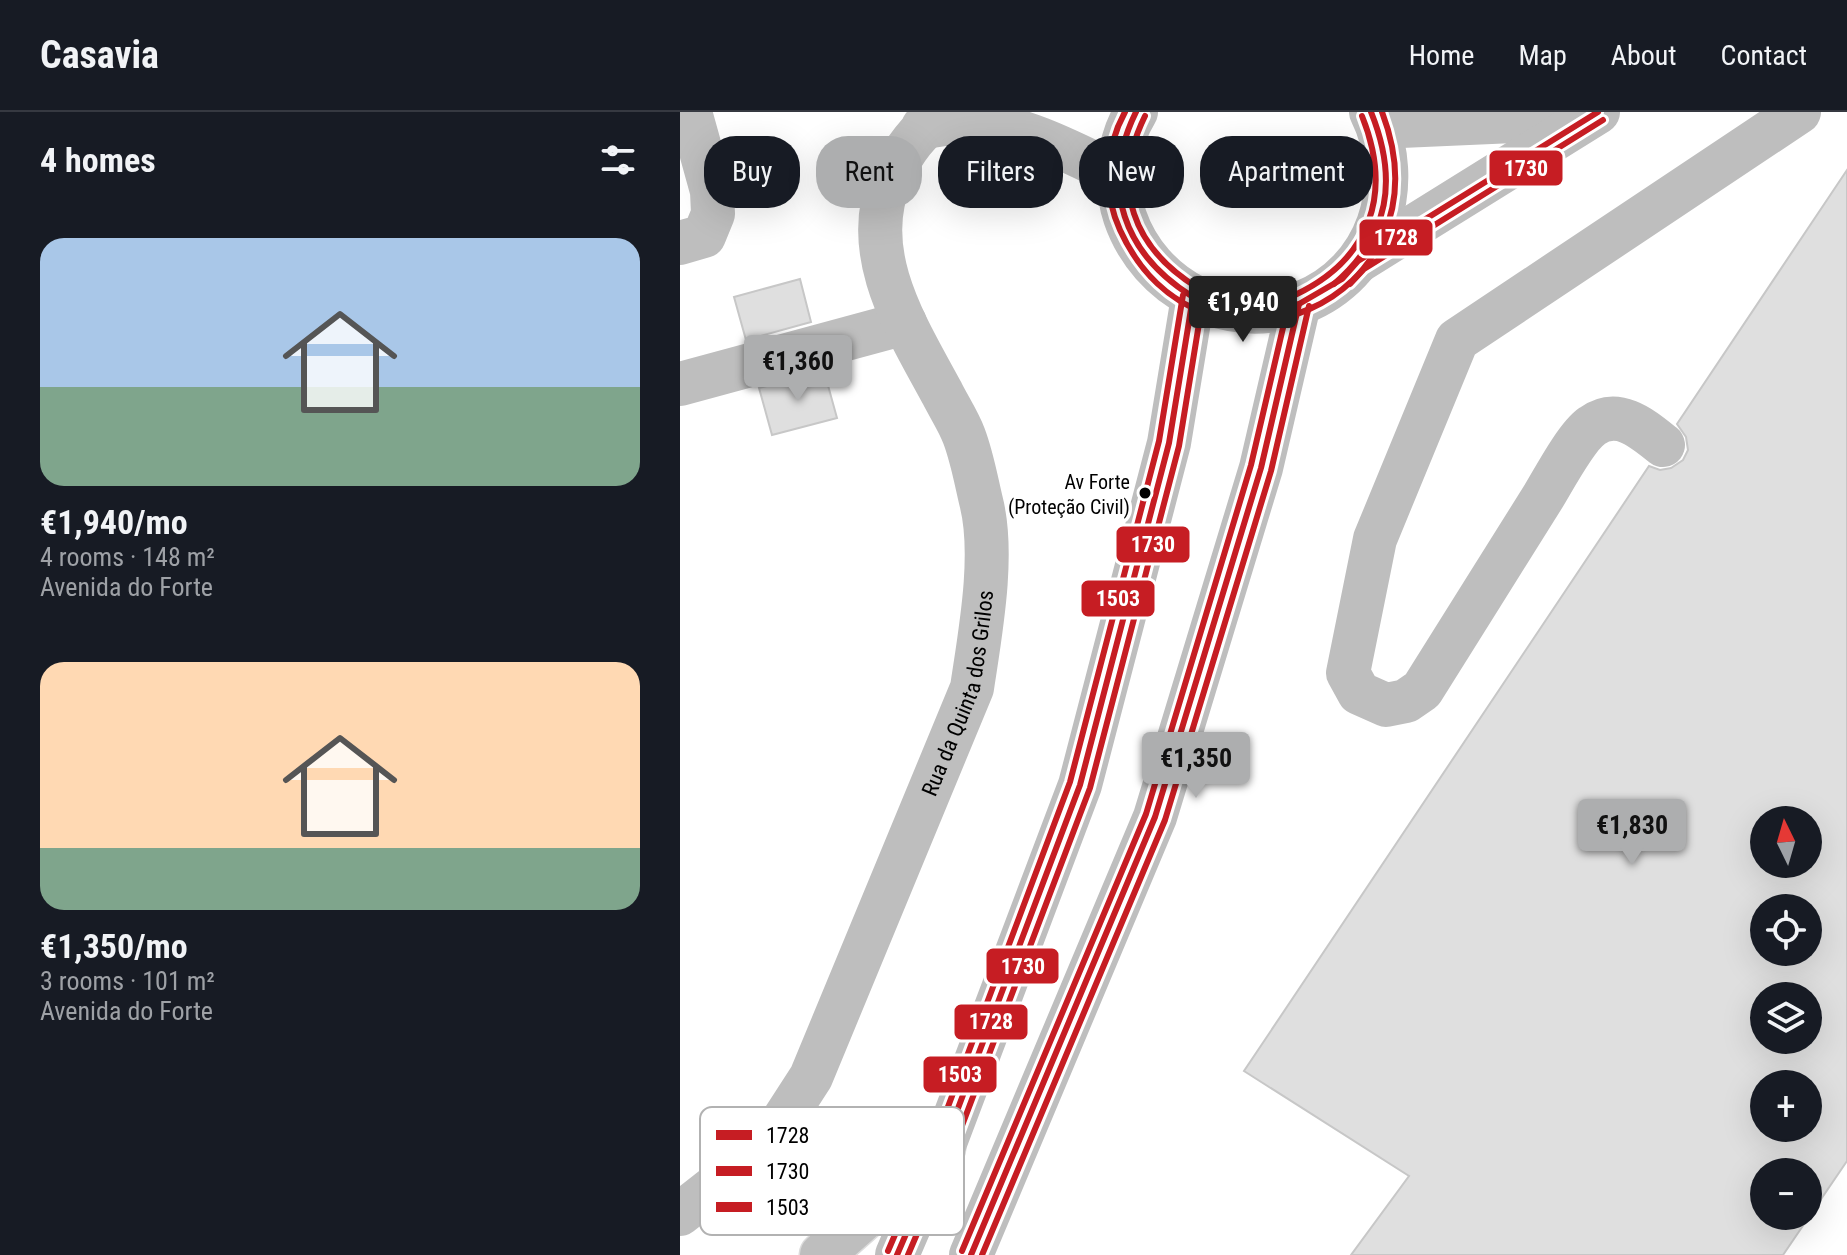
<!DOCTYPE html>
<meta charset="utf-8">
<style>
body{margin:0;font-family:"Roboto Condensed",sans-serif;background:#20242c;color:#f1f3f6;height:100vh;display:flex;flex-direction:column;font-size:30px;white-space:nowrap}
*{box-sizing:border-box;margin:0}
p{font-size:26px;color:#9ea1a6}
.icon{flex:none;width:44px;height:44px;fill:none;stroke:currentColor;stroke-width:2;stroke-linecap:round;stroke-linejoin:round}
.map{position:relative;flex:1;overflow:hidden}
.sheet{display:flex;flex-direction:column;background:#171b24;width:680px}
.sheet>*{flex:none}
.top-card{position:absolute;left:24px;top:24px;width:760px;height:72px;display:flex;gap:16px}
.needle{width:52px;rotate:355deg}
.controls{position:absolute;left:1070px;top:694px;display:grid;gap:16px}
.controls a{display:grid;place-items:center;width:72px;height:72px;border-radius:50%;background:#171b24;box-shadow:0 8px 32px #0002;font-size:40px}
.price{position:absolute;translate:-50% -68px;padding:0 18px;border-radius:8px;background:#adaeaf;color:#111;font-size:26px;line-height:52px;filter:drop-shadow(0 2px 4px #0008)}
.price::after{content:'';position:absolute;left:50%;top:48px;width:24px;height:18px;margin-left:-12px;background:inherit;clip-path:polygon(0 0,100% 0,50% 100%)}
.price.active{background:#222;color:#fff}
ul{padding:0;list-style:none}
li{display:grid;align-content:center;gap:16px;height:424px;padding:0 40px}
li span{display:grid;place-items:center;height:248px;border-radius:24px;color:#555}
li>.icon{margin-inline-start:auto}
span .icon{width:144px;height:144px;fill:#fffc;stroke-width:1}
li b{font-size:34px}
h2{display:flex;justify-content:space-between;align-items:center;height:96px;padding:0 40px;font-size:34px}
.tag{padding:0 28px;border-radius:32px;background:#171b24;box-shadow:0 8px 32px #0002;font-size:28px;line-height:72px}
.tag.active{background:#adaeaf;color:#111}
header{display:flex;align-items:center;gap:48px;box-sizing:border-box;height:112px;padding:0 40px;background:#171b24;border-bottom:2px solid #363941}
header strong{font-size:38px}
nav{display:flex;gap:44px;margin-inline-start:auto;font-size:28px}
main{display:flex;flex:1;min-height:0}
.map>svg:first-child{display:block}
.building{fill:#dfdfdf;stroke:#c7c7c7;stroke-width:2;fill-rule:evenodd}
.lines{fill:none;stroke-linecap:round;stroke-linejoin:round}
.highway-casing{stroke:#dbdbdb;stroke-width:47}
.minor{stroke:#bebebe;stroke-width:44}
.highway{stroke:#bebebe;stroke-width:44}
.bus-1-casing{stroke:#fff;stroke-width:12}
.bus-2-casing{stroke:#fff;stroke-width:12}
.bus-3-casing{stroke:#fff;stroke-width:12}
.bus-1{stroke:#c61d23;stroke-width:6}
.bus-2{stroke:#c61d23;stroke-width:6}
.bus-3{stroke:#c61d23;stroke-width:6}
.bus-dot{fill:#000;stroke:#fff;stroke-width:3}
.labels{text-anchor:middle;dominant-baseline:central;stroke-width:7;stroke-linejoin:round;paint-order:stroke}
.bus-label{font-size:20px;fill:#000;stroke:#fff;text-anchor:end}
.street-label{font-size:22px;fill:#000;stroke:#fff}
.key{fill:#fff;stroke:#b2b2b2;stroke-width:2}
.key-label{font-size:22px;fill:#000}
.line-badge{stroke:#fff;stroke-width:3}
.badge-label{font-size:22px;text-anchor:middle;font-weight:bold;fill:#fff}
</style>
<header>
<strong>Casavia</strong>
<nav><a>Home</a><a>Map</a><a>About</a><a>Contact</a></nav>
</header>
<main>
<section class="sheet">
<h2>4 homes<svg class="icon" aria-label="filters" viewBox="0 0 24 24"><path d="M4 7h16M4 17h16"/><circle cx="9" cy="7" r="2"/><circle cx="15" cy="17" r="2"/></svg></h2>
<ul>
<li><span style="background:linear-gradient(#a9c7e8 60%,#7fa58c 0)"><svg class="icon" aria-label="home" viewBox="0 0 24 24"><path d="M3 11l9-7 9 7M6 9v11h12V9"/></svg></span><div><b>€1,940/mo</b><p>4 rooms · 148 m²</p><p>Avenida do Forte</p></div></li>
<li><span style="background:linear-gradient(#ffd9b3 75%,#7fa58c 0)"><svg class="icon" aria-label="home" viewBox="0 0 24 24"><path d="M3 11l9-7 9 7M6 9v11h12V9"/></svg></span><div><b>€1,350/mo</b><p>3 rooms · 101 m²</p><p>Avenida do Forte</p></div></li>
</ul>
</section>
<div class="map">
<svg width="1167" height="1143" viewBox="0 0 1167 1143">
<rect width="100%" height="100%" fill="#fff"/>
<!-- building -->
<g class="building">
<path d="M1167 58V1049L1103 1143H671L729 1064 564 959 969 354 980 358 991 356 1003 348 1008 338 1006 325 997 312ZM1084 708H1128V752H1084ZM1084 796H1128V840H1084ZM1084 884H1128V928H1084ZM1084 972H1128V1016H1084ZM1084 1060H1128V1104H1084Z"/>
<polygon points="120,167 131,210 66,228 54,185"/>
<polygon points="144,259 157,306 92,323 79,276"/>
</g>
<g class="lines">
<defs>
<polyline id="highway" points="142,1143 263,1036"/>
</defs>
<!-- highway casing -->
<use href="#highway" class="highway-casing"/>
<!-- minor -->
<g class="minor">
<path d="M456 0C437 30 434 72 445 105 469 176 549 219 621 191 698 161 727 72 691 0"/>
<path d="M243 15C259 13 276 10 293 11 341 13 395 42 438 63"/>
<polyline points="698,15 905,6"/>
<polyline points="0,131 24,124 33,102 32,79 10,0"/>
<polyline points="680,148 918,0"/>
<polyline points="0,272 225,211"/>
<path d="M983 333C963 317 938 295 912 314 896 325 874 367 863 385 823 449 782 514 742 578L726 589 706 593 679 581 668 561 695 427 777 228 1119 0"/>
<path id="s1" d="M0 1102 56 1058 98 1016 131 965 292 576C300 522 315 443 301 389 296 368 292 345 284 324 279 310 269 295 262 281 227 216 178 141 211 65 224 37 238 19 263 0"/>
<polyline points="217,1143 263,1036 400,673 489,331 513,185"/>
<polyline points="291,1143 475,705 581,356 619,192"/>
</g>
<!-- highway -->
<use href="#highway" class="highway"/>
<defs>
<g id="bus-1">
<path d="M456 0C419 75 444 142 513 185"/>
<path d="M654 172C710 124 718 67 691 0"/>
<polyline points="619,192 662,167 678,149 918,0"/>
<polyline points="217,1143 263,1036 400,673 489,331 513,185"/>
<polyline points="291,1143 475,705 581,356 619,192"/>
</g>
<g id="bus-2">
<path d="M445 0C425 36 423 81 440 118 521 295 775 192 702 0"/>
<polyline points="670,172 684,157 923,8"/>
<polyline points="228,1143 272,1040 410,676 499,334 523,187"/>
<polyline points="302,1143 485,708 591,359 629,194"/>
</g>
<g id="bus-3">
<path d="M465 4C430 75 453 136 518 176"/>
<path d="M615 183C691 147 713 81 682 4"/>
<polyline points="208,1139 254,1032 390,670 479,329 503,183"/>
<polyline points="282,1139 466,702 571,353 609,190"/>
</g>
</defs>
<!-- bus-1 casing -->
<use href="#bus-1" class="bus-1-casing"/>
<!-- bus-2 casing -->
<use href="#bus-2" class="bus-2-casing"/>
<!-- bus-3 casing -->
<use href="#bus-3" class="bus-3-casing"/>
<!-- bus-1 -->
<use href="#bus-1" class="bus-1"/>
<!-- bus-2 -->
<use href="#bus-2" class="bus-2"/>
<!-- bus-3 -->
<use href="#bus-3" class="bus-3"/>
</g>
<!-- markers -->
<circle class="bus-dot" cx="465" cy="381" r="7"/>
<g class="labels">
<!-- bus labels -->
<g class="bus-label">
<text x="450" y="370">Av Forte<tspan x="450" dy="25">(Proteção Civil)</tspan></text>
</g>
<!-- street labels -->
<g class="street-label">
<text stroke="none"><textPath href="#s1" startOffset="604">Rua da Quinta dos Grilos</textPath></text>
</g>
</g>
<!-- legend -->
<rect x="20" y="995" width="264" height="128" rx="12" class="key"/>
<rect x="36" y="1018" width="36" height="10" fill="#c61d23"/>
<rect x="36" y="1054" width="36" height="10" fill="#c61d23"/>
<rect x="36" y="1090" width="36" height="10" fill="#c61d23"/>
<g class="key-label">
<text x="86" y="1031">1728</text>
<text x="86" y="1067">1730</text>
<text x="86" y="1103">1503</text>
</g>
<g class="line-badge">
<rect x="808" y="37" width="76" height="38" rx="8" fill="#c61d23"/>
<rect x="678" y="106" width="76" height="39" rx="8" fill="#c61d23"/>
<rect x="435" y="413" width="76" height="39" rx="8" fill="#c61d23"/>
<rect x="400" y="467" width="76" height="39" rx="8" fill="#c61d23"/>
<rect x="305" y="835" width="75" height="38" rx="8" fill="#c61d23"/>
<rect x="273" y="891" width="76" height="38" rx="8" fill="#c61d23"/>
<rect x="242" y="943" width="76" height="39" rx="8" fill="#c61d23"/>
</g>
<g class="badge-label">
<text x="846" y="64">1730</text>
<text x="716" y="133">1728</text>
<text x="473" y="440">1730</text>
<text x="438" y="494">1503</text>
<text x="343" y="862">1730</text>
<text x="311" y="917">1728</text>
<text x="280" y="970">1503</text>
</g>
</svg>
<div class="controls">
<a><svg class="needle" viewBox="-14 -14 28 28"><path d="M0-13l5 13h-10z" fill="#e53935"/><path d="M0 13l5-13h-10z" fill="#9ea1a6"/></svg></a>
<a><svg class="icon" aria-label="locate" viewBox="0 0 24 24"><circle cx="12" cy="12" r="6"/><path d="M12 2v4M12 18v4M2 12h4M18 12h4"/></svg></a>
<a><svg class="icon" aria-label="layers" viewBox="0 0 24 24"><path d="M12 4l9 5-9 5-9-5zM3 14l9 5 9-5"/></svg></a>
<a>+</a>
<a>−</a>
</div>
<b class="price active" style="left:563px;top:232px">€1,940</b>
<b class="price" style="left:118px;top:291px">€1,360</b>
<b class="price" style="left:516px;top:688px">€1,350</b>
<b class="price" style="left:952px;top:755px">€1,830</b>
<div class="top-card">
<a class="tag">Buy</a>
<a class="tag active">Rent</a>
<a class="tag">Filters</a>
<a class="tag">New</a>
<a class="tag">Apartment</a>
</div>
</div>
</main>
